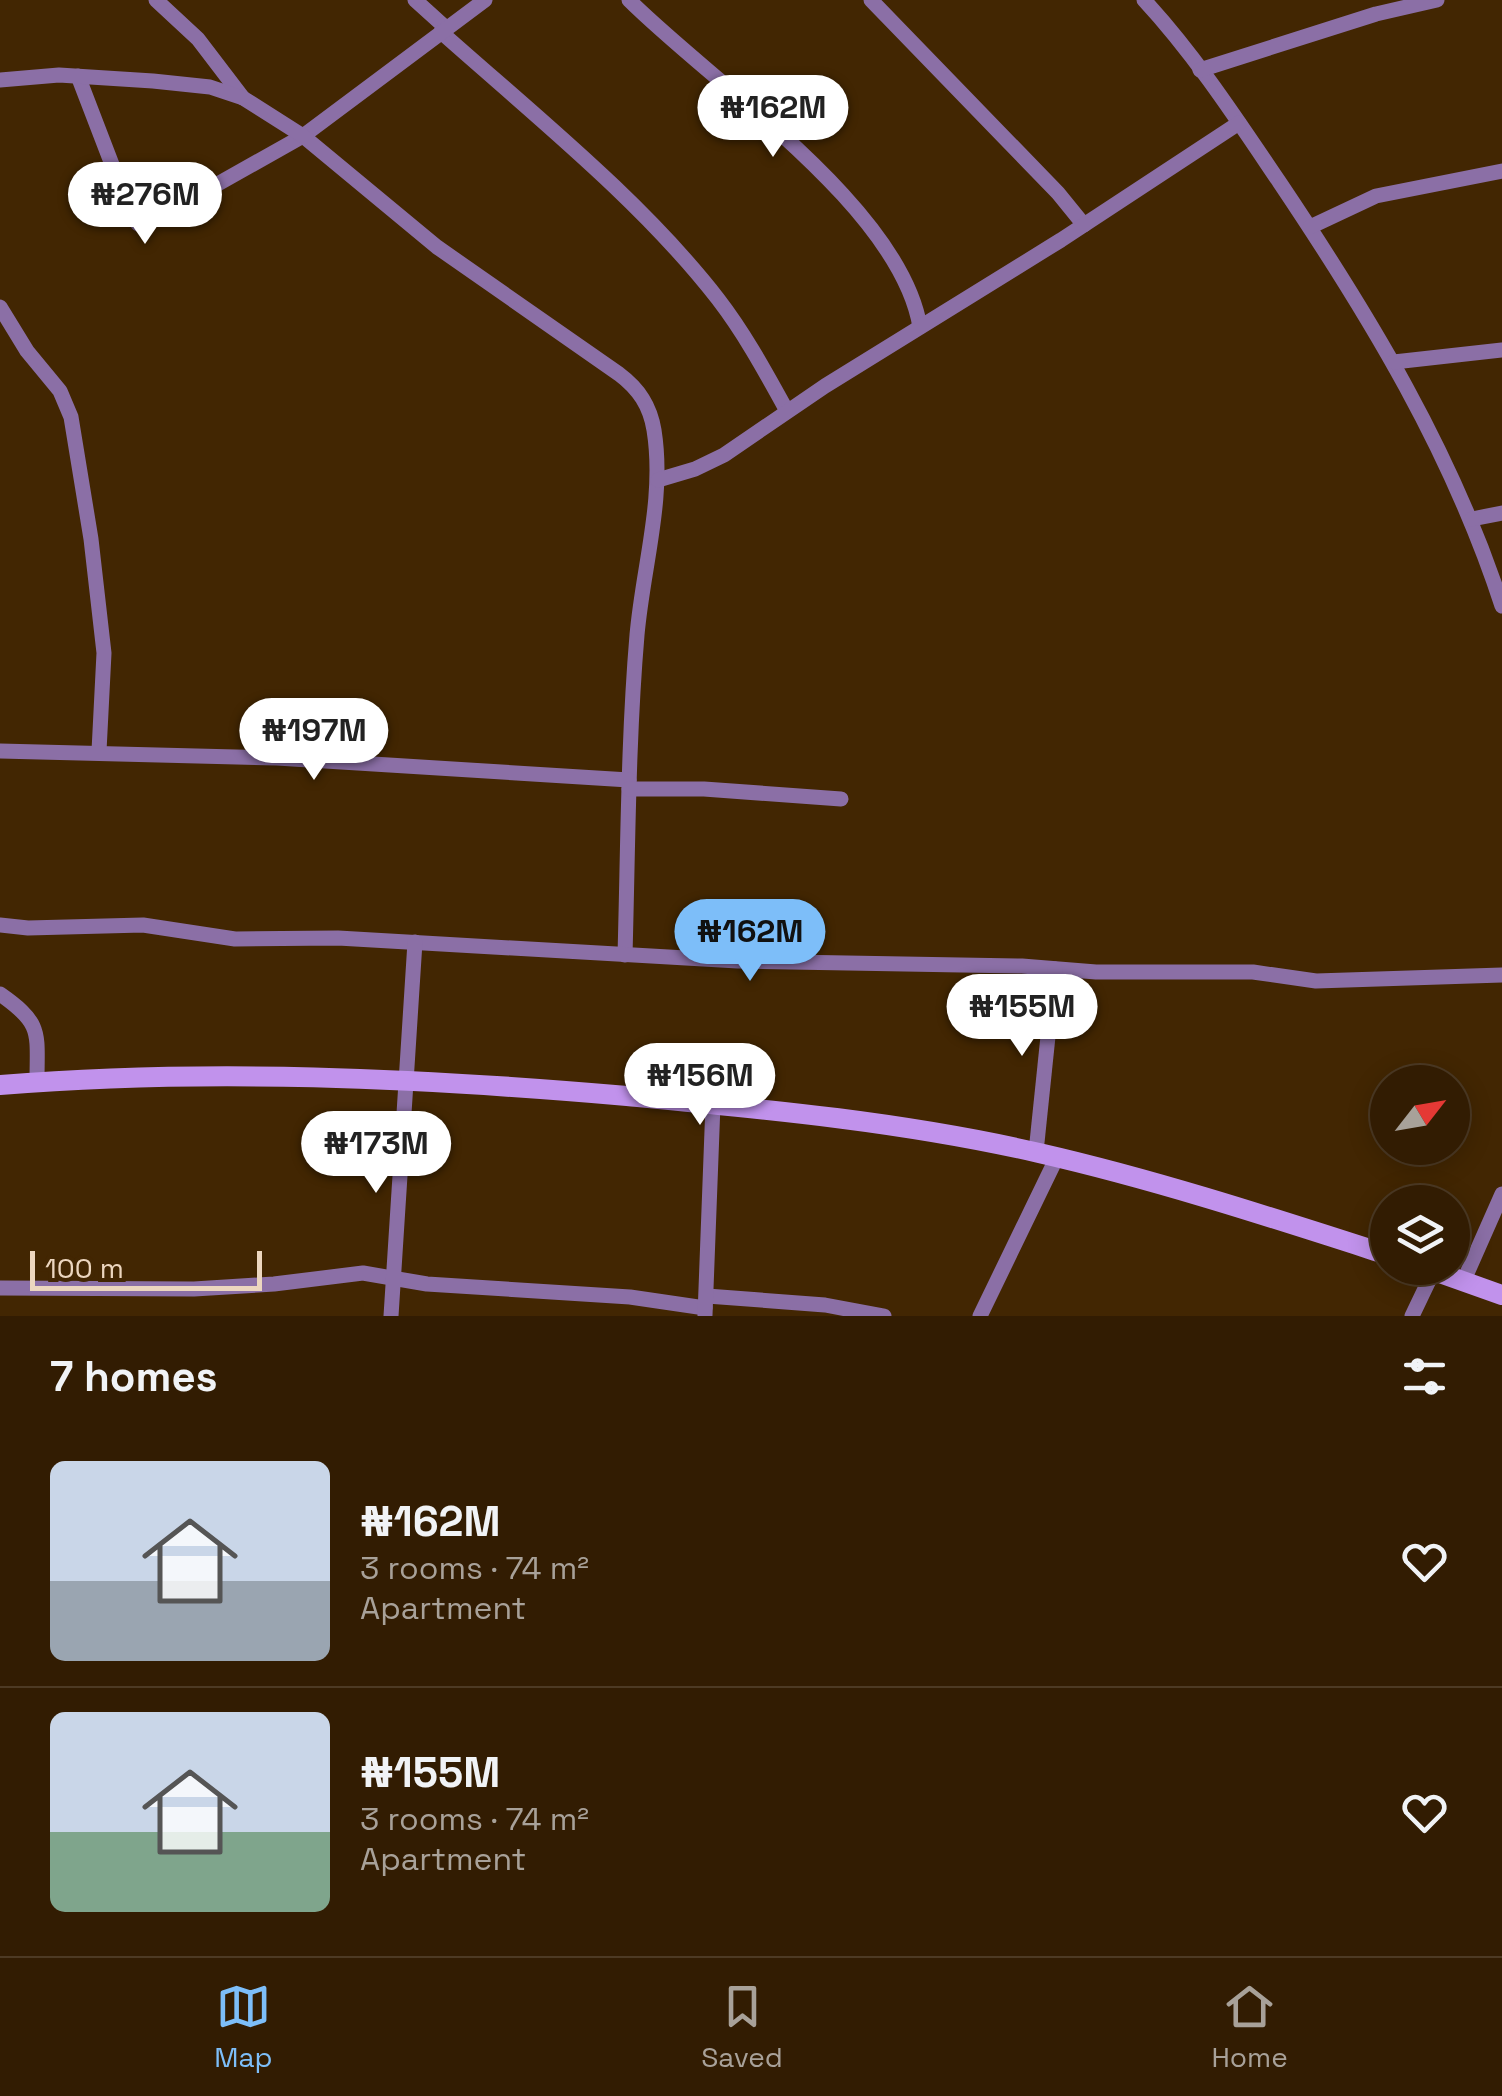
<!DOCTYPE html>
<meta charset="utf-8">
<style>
body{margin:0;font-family:"Space Grotesk",sans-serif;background:#3a250c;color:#f1f3f6;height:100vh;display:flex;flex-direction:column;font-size:38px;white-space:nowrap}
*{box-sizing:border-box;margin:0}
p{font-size:32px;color:#a8a199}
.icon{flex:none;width:55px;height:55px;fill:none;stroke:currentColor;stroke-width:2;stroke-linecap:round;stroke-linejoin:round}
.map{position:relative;height:1316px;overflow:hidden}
.panel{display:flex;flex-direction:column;background:#321c02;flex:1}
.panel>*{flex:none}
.needle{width:65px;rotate:59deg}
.tools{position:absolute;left:1370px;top:1065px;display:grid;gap:20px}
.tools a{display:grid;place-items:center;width:100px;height:100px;border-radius:50%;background:#321c02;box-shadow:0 5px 25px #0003,0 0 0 2px #4d3a24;font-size:50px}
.scale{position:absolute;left:30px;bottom:25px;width:232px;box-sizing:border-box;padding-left:10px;border:5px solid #ecd6bf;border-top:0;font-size:28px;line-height:35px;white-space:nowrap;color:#ecd6bf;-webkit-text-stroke:8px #422602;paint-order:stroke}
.price{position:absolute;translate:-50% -85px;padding:0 22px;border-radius:35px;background:#fff;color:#222;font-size:32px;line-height:65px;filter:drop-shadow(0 2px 5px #0008)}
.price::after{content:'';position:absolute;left:50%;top:60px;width:30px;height:22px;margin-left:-15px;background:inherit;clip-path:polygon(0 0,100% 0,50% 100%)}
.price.selected{background:#7dbef9;color:#111}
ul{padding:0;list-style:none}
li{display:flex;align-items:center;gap:30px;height:250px;padding:0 50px}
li+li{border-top:2px solid #4d3a24}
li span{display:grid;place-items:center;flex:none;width:280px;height:200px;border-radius:15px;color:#555}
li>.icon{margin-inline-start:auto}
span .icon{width:120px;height:120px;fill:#fffc;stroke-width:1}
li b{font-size:42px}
h2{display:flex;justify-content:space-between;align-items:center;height:120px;padding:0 50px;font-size:42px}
.dock{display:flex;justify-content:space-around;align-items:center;height:140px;border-top:2px solid #4d3a24;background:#321c02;font-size:28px;color:#a8a199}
.dock a{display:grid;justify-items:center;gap:5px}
.dock .selected{color:#7dbef9}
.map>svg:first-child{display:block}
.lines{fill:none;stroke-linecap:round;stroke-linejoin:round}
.minor{stroke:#8b6fa6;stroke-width:15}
.secondary{stroke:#c192ec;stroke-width:20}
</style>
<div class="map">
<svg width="1502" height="1316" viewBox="0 0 1502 1316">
<rect width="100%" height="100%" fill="#422602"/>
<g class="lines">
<!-- minor -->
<g class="minor">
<polyline points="156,0 198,39 243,98"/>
<polyline points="415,0 446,28"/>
<path d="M629 0C713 84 900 207 920 327"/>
<polyline points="871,0 1058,193 1084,225"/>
<path d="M1144 0C1195 55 1238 121 1280 183 1370 317 1452 452 1502 606"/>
<path d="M441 32C533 114 643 202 718 299 745 334 766 373 787 411"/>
<polyline points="1200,70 1376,14 1437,0"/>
<polyline points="78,76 131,214 138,224 145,225 303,136 485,0"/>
<path d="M0 80 59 75 153 81 210 87 243 98 303 136 437 247 619 374C639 389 650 406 654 430 665 499 643 566 637 635 628 741 628 848 625 955"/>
<polyline points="1310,227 1376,196 1502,171"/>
<polyline points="0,307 27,351 60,391 71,417 91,539 104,653 99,751"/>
<polyline points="1394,362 1502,350"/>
<polyline points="658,480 695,469 724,455 825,386 1061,240 1239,123"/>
<polyline points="1472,519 1502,513"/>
<polyline points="0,751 277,758 629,780"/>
<polyline points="629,789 704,789 841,799"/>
<polyline points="0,925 28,928 143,925 235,939 338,938 738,961 1022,966 1096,972 1253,972 1316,981 1502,975"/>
<path d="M0 994C43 1024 37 1032 37 1082"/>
<polyline points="1036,1152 1055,969"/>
<polyline points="1464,1280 1502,1194"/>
<polyline points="0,1288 194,1289 274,1284 363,1273 427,1284 630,1297 705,1308"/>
<polyline points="707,1296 825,1305 884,1316"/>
<polyline points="705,1315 713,1104"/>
<polyline points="391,1316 415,942"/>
<polyline points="980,1316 1057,1157"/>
<polyline points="1412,1316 1434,1270"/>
</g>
<!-- secondary -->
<g class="secondary">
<path d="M0 1085C209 1068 419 1078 627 1096 764 1109 905 1122 1039 1153 1157 1180 1273 1218 1388 1255"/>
<polyline points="1426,1268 1502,1295"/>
</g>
</g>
</svg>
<div class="tools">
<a><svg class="needle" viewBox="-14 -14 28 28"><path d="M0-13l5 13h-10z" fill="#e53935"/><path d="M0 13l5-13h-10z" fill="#a8a199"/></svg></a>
<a><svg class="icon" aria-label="layers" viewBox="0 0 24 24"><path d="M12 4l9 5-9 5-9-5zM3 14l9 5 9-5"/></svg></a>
</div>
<div class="scale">100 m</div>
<b class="price" style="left:773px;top:160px">₦162M</b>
<b class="price" style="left:145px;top:247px">₦276M</b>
<b class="price" style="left:314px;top:783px">₦197M</b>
<b class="price selected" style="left:750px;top:984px">₦162M</b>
<b class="price" style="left:1022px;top:1059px">₦155M</b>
<b class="price" style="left:700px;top:1128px">₦156M</b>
<b class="price" style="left:376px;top:1196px">₦173M</b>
</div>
<section class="panel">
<h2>7 homes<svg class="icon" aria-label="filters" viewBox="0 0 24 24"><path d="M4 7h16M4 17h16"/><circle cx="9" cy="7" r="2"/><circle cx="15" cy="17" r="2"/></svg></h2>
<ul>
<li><span style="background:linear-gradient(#c9d6e8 60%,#9aa5b1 0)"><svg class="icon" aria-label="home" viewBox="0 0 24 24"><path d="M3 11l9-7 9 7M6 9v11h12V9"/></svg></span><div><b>₦162M</b><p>3 rooms · 74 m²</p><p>Apartment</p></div><svg class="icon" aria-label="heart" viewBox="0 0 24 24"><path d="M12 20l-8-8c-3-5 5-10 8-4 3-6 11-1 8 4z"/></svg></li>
<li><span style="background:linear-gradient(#c9d6e8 60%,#7fa58c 0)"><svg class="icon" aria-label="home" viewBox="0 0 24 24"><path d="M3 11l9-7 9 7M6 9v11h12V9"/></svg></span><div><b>₦155M</b><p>3 rooms · 74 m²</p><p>Apartment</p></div><svg class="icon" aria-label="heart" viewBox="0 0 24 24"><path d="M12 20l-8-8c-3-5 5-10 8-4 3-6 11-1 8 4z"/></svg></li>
</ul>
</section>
<nav class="dock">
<a class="selected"><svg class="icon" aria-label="map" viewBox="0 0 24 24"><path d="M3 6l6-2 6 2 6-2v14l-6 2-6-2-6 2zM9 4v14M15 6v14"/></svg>Map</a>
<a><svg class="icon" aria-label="saved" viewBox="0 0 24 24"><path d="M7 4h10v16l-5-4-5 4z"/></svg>Saved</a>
<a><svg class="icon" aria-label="home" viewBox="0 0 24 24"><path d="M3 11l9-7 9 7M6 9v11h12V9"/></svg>Home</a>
</nav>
